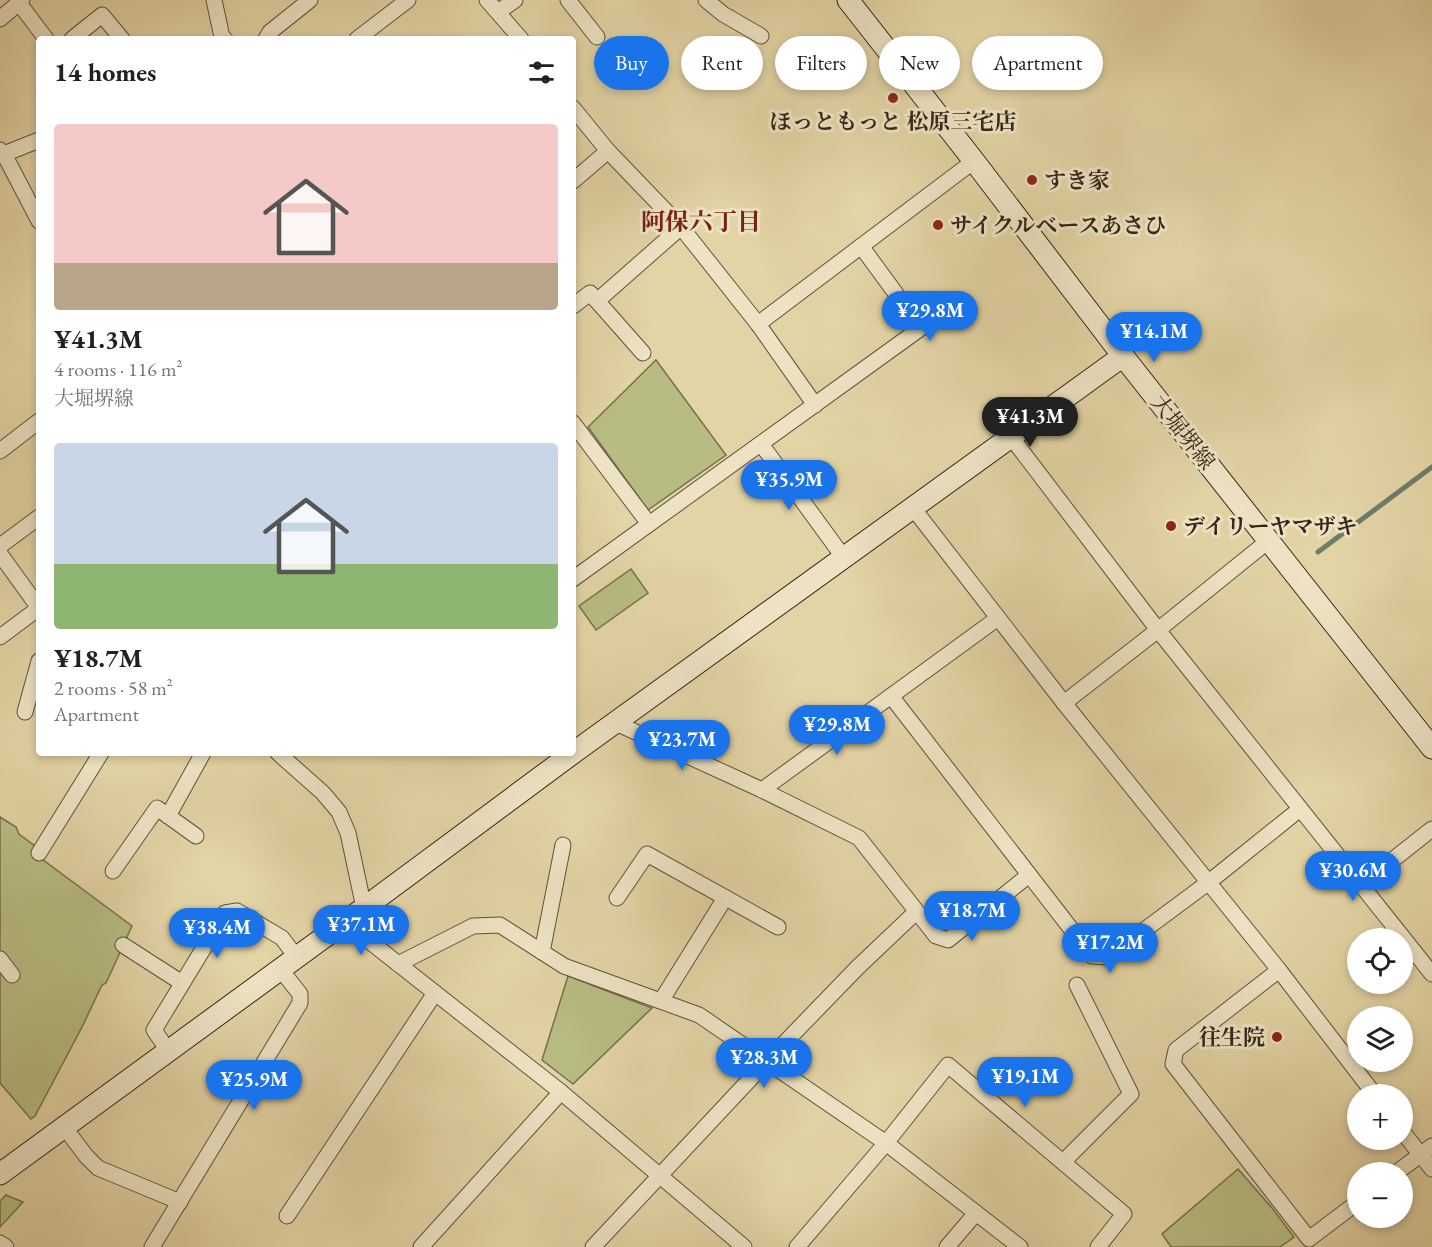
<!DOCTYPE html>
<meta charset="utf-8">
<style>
body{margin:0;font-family:"EB Garamond","Noto Serif JP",serif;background:#f6f6f6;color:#202124;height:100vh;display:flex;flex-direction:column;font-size:22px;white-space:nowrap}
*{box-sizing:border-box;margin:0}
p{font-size:20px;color:#757577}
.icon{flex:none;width:33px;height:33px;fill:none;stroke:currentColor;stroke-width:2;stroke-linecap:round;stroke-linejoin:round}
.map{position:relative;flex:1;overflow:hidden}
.details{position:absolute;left:36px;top:36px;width:540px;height:720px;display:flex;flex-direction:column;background:#fff;border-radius:6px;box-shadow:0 3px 9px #0003}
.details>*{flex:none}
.guide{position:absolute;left:594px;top:36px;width:570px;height:54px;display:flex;gap:12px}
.fabs{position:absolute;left:1347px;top:928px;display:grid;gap:12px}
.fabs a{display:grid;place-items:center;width:66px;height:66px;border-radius:50%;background:#fff;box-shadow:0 3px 9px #0003;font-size:30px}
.price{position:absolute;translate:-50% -51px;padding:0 14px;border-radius:21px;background:#1a73e8;color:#fff;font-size:20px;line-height:39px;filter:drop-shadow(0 2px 3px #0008)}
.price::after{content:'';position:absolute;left:50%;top:36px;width:18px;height:14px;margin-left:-9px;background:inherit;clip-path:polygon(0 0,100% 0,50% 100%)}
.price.active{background:#222;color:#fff}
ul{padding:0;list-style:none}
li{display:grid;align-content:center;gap:12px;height:318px;padding:0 18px}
li span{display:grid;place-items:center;height:186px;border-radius:6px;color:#555}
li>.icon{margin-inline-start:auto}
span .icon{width:108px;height:108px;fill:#fffc;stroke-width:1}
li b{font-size:26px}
h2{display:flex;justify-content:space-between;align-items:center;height:72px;padding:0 18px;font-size:26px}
.pill{padding:0 21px;border-radius:27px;background:#fff;box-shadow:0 3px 9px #0003;font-size:21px;line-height:54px}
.pill.active{background:#1a73e8;color:#fff}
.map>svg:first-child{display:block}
.green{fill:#b8bc83;stroke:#75714c;stroke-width:1.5}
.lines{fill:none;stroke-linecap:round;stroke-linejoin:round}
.stream{stroke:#6d7e6c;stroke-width:5}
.street-casing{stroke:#5e523a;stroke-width:17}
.secondary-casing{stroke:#322616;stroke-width:23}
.street{stroke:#ede3c4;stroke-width:15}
.secondary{stroke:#ede3c4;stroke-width:21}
.poi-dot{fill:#8f2418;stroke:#ede3c4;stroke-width:2}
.labels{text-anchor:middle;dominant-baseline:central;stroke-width:6;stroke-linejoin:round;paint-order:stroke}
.poi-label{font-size:22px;font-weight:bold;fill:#322616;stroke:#ede3c4;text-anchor:start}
.street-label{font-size:22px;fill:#322616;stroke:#ede3c4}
.neighbourhood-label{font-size:24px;font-weight:bold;fill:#7a1f14;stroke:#ede3c4}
</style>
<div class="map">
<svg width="1432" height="1247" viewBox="0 0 1432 1247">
<rect width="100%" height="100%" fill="#e3d4a5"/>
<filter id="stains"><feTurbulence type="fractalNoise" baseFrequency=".00333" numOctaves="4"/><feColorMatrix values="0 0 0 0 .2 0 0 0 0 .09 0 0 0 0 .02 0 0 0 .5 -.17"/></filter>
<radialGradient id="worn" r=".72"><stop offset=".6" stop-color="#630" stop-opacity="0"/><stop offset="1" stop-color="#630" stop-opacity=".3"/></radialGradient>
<!-- green -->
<g class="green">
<polygon points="656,360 726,455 648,510 588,427"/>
<polygon points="631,569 648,593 596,630 579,606"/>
<polygon points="0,817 16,827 19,834 35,846 42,859 132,926 106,983 102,985 82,1027 35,1116 31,1119 0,1083"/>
<polygon points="568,976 652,1008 573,1084 542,1060"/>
<polygon points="1238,1169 1272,1208 1294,1237 1280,1247 1171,1247 1162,1234"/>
<polygon points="6,1195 23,1202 0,1227 0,1201"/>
</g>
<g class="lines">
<!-- stream -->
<polyline class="stream" points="1318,552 1432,467"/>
<defs>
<g id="street">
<polyline points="214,0 222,37 225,39"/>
<polyline points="487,0 521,39"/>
<polyline points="568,0 597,37"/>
<polyline points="706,0 723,14 761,36"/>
<polyline points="19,3 46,39"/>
<polyline points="498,12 515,0"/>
<polyline points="0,19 22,0"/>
<polyline points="72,39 102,15 122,39"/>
<polyline points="266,39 270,32 310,0"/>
<polyline points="357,39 408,0"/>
<polyline points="573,108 608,151 681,227 758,324 815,405"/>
<polyline points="0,150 4,154 39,221"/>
<polyline points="4,154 39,140"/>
<polyline points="573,181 608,151"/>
<polyline points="597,301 681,227"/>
<polyline points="573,306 590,293 643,353"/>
<polyline points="758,324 974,161"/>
<polyline points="573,423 649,524"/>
<polyline points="1011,437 1158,630 1432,974"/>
<polyline points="761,444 844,558"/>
<polyline points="0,451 39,421"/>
<polyline points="913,508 1064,703 1279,970 1375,1095"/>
<polyline points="0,546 39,517"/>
<polyline points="0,554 39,608"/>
<polyline points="573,579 921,328 861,246"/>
<polyline points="0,637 39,608"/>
<polyline points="891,696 1092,956 1108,957 1209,882 1300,809"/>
<polyline points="1064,703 1158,630 1268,541"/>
<polyline points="25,712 39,661"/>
<polyline points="616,723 762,790 859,838 936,936 948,940 1029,875"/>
<polyline points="278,753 323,793 339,812 348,833 364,908"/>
<polyline points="762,790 998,618"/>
<polyline points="168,816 203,753"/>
<polyline points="39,853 101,753"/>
<polyline points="113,871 157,808 196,836"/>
<polyline points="1361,885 1432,829"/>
<polyline points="617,898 647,854 778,927"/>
<polyline points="345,922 561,1092 744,1247"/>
<polyline points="123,945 182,983"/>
<polyline points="542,952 563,845"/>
<polyline points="0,959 12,975"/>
<polyline points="398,964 473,926 500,925 564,966 699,1015 886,1143 1020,1247"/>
<polyline points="1279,970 1176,1050 1173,1064 1309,1239 1358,1202"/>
<polyline points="661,1001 725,898"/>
<polyline points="169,1052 154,1030 225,913 237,911 282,938 297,958"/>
<polyline points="65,1128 86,1156 98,1168 180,1202"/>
<polyline points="1402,1131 1432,1169"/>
<polyline points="1063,1162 1131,1094 1077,985"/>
<polyline points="1396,1173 1432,1146"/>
<polyline points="287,1216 435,993"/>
<polyline points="0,1243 6,1247"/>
<polyline points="152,1247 300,1003 300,994 281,970"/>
<polyline points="421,1247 561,1092"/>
<polyline points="593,1247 767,1061 857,968 916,912"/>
<polyline points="797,1247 886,1143 948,1065 1124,1214 1098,1247"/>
<polyline points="947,1247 976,1213"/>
</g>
<g id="secondary">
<polyline points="848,0 974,161 1123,356 1432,748"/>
<polyline points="573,753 1123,356"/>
<polyline points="0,1174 345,922 573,753"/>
</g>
</defs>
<!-- street casing -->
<use href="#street" class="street-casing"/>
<!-- secondary casing -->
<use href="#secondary" class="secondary-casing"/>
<!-- street -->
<use href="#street" class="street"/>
<!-- secondary -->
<use href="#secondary" class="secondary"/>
</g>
<!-- markers -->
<g class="poi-dot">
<circle cx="893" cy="98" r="6"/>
<circle cx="1032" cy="180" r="6"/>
<circle cx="938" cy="225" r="6"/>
<circle cx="1171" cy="526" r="6"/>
<circle cx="1277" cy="1037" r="6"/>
</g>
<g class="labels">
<!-- poi labels -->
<g class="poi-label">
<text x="893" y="121" text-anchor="middle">ほっともっと 松原三宅店</text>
<text x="1044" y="180">すき家</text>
<text x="950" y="225">サイクルベースあさひ</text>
<text x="1183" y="526">デイリーヤマザキ</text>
<text x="1265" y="1037" text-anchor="end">往生院</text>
</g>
<!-- street labels -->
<g class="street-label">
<text transform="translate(1183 432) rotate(52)">大堀堺線</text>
</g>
<!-- neighbourhood labels -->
<g class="neighbourhood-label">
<text x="701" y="221">阿保六丁目</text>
</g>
</g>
<rect width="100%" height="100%" filter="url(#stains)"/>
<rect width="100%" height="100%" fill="url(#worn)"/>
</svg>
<div class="fabs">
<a><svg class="icon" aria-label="locate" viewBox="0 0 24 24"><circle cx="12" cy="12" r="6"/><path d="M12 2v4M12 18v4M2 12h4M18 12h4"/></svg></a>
<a><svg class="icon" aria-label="layers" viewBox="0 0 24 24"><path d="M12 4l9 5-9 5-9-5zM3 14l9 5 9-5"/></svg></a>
<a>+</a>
<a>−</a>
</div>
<b class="price" style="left:930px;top:342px">¥29.8M</b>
<b class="price" style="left:1154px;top:363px">¥14.1M</b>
<b class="price active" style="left:1030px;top:448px">¥41.3M</b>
<b class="price" style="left:789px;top:511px">¥35.9M</b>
<b class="price" style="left:837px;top:756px">¥29.8M</b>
<b class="price" style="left:682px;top:771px">¥23.7M</b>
<b class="price" style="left:1353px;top:902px">¥30.6M</b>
<b class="price" style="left:972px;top:942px">¥18.7M</b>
<b class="price" style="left:361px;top:956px">¥37.1M</b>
<b class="price" style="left:217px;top:959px">¥38.4M</b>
<b class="price" style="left:1110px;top:974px">¥17.2M</b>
<b class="price" style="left:764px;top:1089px">¥28.3M</b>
<b class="price" style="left:1025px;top:1108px">¥19.1M</b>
<b class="price" style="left:254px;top:1111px">¥25.9M</b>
<div class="guide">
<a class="pill active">Buy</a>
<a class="pill">Rent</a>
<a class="pill">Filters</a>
<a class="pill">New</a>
<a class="pill">Apartment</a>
</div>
<section class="details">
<h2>14 homes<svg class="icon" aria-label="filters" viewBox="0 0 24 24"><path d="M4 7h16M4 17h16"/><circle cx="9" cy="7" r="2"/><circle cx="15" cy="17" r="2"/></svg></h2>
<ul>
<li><span style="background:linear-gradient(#f6c9c9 75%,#b9a48a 0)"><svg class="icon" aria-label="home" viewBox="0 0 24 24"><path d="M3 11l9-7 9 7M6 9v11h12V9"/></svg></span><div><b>¥41.3M</b><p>4 rooms · 116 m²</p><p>大堀堺線</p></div></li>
<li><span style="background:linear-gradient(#c9d6e8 65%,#8fb573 0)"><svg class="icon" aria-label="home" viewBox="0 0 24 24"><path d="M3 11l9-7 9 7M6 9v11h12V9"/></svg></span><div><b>¥18.7M</b><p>2 rooms · 58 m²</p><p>Apartment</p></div></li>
</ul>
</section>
</div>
